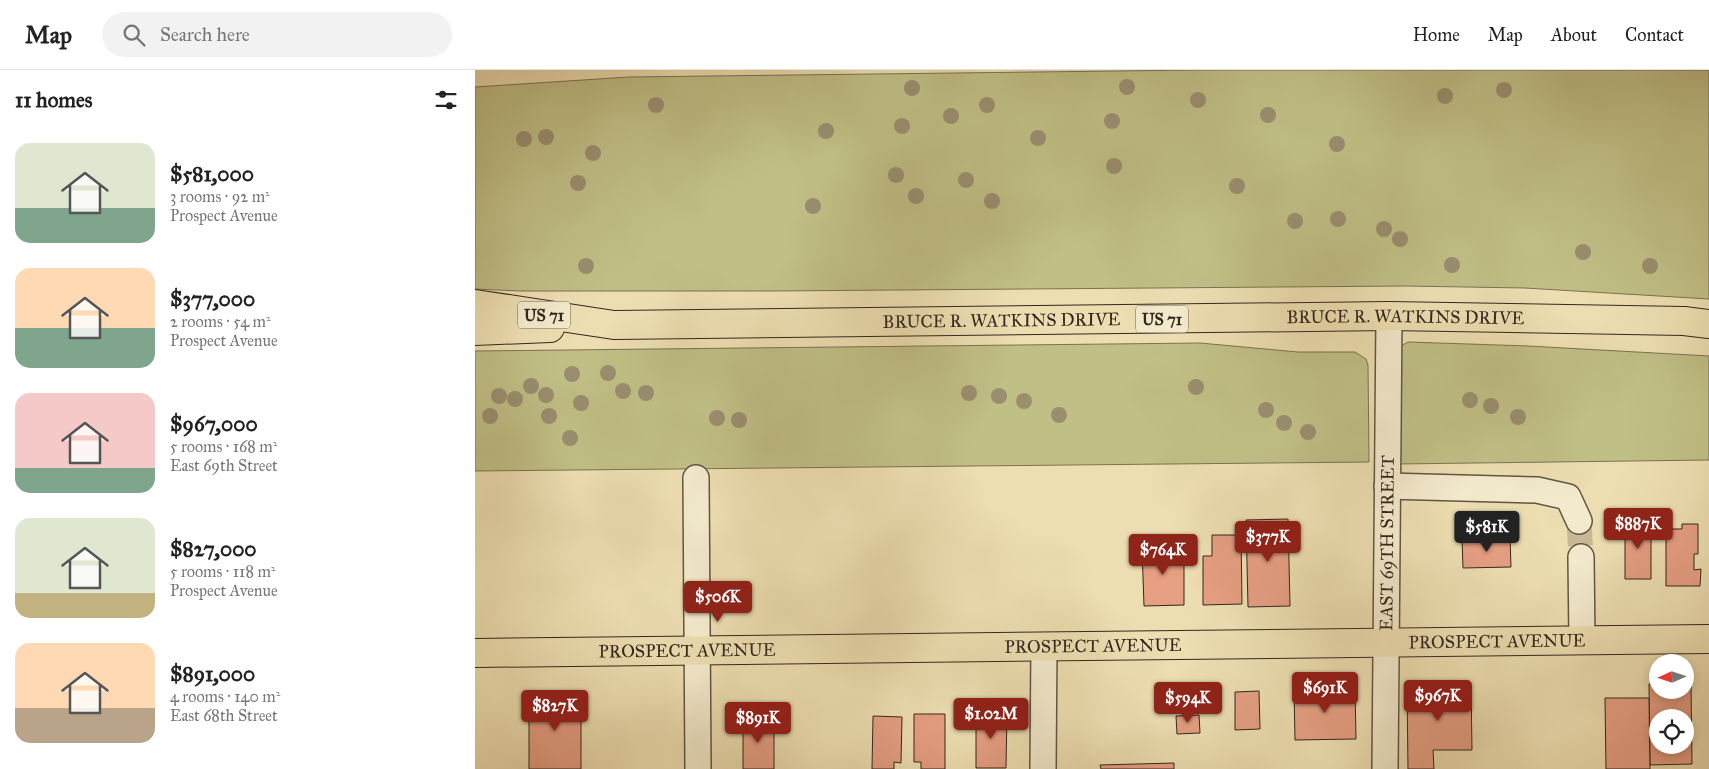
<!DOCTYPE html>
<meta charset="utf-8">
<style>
body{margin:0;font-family:"IM FELL Great Primer",serif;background:#f2f2f2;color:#222;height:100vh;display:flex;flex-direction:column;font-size:19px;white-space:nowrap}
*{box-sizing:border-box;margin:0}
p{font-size:16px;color:#767676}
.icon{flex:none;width:28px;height:28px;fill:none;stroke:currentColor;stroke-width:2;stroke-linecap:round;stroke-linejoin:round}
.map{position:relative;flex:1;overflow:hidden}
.sheet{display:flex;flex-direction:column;background:#fff;width:475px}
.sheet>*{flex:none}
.needle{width:32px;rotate:267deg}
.controls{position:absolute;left:1174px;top:584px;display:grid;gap:10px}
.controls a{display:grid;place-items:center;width:45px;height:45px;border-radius:50%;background:#fff;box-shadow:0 2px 8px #0003;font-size:25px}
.price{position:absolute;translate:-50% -42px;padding:0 11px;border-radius:5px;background:#8f2418;color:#fff;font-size:16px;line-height:32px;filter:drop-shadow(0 1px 2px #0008)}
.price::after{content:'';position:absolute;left:50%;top:30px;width:15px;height:11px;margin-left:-8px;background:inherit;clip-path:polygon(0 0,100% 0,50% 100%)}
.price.current{background:#222;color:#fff}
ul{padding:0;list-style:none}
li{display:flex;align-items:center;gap:15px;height:125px;padding:0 15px}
li span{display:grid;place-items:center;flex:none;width:140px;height:100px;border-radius:15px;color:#555}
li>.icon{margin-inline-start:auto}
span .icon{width:60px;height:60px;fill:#fffc;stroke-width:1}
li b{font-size:21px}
h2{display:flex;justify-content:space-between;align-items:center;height:60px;padding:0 15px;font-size:21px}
header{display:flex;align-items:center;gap:30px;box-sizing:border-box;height:70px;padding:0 25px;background:#fff;border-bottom:1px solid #e0e0e0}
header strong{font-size:24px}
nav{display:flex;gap:28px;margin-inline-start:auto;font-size:18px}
.search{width:350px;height:45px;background:#f2f2f2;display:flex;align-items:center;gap:12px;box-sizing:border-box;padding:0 18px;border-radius:28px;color:#767676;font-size:19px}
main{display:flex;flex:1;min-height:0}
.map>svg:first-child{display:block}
.green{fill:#c0bf86;stroke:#7a7352}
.building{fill:#e69f83;stroke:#33271f;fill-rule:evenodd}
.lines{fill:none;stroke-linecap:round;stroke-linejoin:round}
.minor-tunnel{stroke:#c8b994;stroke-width:25;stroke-dasharray:25 12;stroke-linecap:butt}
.minor-casing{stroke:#625544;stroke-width:28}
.major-casing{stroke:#33271f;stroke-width:30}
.highway-casing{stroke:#33271f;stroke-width:30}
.minor{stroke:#f3eacc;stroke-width:25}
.major{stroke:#eddeb1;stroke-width:28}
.highway{stroke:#eddeb1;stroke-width:28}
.tree{fill:#9a8e6f}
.labels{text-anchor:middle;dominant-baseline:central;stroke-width:4;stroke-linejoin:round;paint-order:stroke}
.shield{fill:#f3eacc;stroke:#6d6253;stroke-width:1}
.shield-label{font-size:16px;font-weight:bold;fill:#33271f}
.street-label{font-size:18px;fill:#33271f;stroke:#f3eacc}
</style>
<header>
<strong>Map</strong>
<div class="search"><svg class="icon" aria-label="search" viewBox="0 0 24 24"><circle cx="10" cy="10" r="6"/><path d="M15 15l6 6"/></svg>Search here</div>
<nav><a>Home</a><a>Map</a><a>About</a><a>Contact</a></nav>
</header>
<main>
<section class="sheet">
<h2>11 homes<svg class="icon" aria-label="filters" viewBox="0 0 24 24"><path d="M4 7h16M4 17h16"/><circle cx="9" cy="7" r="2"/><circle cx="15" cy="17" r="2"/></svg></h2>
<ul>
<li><span style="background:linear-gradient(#dfe7d0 65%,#7fa58c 0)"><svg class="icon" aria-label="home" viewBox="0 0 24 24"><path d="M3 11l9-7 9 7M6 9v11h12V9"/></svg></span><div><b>$581,000</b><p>3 rooms · 92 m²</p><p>Prospect Avenue</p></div></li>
<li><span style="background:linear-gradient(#ffd9b3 60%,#7fa58c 0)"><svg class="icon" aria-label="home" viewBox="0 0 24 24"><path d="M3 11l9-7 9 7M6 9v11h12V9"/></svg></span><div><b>$377,000</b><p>2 rooms · 54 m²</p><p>Prospect Avenue</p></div></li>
<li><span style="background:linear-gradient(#f6c9c9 75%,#7fa58c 0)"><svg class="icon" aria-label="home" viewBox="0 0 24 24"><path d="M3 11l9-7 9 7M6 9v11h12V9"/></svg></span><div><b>$967,000</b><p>5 rooms · 168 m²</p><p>East 69th Street</p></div></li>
<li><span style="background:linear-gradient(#dfe7d0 75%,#c2b280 0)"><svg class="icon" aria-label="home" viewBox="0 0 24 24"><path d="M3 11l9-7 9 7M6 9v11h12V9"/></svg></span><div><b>$827,000</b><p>5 rooms · 118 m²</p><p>Prospect Avenue</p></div></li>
<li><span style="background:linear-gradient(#ffd9b3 65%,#b9a48a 0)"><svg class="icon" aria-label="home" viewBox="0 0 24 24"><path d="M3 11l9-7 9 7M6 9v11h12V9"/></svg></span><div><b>$891,000</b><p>4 rooms · 140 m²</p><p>East 68th Street</p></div></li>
</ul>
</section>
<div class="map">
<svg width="1234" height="699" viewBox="0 0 1234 699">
<rect width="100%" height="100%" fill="#eddeb1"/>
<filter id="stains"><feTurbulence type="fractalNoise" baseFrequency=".004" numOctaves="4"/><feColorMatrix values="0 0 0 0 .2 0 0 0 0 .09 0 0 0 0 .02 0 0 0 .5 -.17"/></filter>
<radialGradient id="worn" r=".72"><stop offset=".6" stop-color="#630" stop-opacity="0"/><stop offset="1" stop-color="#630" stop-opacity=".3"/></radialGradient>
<!-- green -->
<g class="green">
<polygon points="724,0 1234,0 1234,229 1050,218 931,216 298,221 46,221 0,219 0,17 154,7"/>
<polygon points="933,272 1053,276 1234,286 1234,390 922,394 924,277"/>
<polygon points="725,273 823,282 880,282 891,289 893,295 894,392 0,401 0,281"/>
</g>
<!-- building -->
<g class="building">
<polygon points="813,449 815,536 773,537 771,450"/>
<polygon points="1150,449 1164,450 1164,455 1176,455 1176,509 1150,509"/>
<polygon points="1207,454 1223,454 1223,484 1219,484 1219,500 1226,499 1225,516 1191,516 1191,459 1207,459"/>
<polygon points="737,465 766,465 767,534 728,535 728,486 737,486"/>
<polygon points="1035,468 1036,497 988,498 987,469"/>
<polygon points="709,477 709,535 669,536 667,478"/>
<path d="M1210 613H1216L1217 694 1175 695 1174 614H1182V620H1210ZM1182 648H1210V675H1182Z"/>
<polygon points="996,615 997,680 958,680 959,699 933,699 932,616"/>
<polygon points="880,617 881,669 820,670 819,619"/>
<polygon points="723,618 725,640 697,641 696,619"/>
<polygon points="784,621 785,659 760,660 760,622"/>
<rect x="54" y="626" width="52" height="73"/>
<polygon points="1130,628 1174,628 1175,699 1131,699"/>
<polygon points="501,642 532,643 531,698 501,698"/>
<polygon points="439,644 470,644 470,699 446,699 446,692 439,692"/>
<polygon points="724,645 725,663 702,664 701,646"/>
<polygon points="273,646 292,646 293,654 299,654 299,699 268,699 268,653 273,653"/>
<polygon points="398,646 427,647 426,693 419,692 419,699 397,699"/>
<polygon points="699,693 699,699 626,699 625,695"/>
</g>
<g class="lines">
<!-- minor-tunnel -->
<polyline class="minor-tunnel" points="1104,451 1106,487"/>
<defs>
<g id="minor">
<polyline points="221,408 223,699"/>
<polyline points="912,416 1062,420 1093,427 1104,451"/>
<polyline points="1106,487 1107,570"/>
<polyline points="568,699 569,576"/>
<path id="s1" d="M910 699 914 246"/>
</g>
<g id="major">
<path id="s2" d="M0 583 1234 569"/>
</g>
<g id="highway">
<path id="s3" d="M0 234 139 255 914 246 1209 251 1234 254"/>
<polyline points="0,261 75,258"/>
</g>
</defs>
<!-- minor casing -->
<use href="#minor" class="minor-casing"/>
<!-- major casing -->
<use href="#major" class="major-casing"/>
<!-- highway casing -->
<use href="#highway" class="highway-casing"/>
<!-- minor -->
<use href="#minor" class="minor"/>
<!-- major -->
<use href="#major" class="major"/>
<!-- highway -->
<use href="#highway" class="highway"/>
</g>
<!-- trees -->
<g class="tree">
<circle cx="652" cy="17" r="8"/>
<circle cx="437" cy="18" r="8"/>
<circle cx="1029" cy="20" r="8"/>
<circle cx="970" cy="26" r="8"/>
<circle cx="723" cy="30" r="8"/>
<circle cx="181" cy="35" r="8"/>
<circle cx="512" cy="35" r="8"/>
<circle cx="793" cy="45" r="8"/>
<circle cx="476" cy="46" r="8"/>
<circle cx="637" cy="51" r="8"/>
<circle cx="427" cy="56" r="8"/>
<circle cx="351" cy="61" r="8"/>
<circle cx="71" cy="67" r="8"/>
<circle cx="563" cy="68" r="8"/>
<circle cx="49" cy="69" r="8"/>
<circle cx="862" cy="74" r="8"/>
<circle cx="118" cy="83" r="8"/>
<circle cx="639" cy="96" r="8"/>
<circle cx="421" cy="105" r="8"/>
<circle cx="491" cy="110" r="8"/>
<circle cx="103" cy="113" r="8"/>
<circle cx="762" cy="116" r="8"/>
<circle cx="441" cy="126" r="8"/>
<circle cx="517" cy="131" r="8"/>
<circle cx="338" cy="136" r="8"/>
<circle cx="863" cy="149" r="8"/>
<circle cx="820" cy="151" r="8"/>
<circle cx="909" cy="159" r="8"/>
<circle cx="925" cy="169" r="8"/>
<circle cx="1108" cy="182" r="8"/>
<circle cx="977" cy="195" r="8"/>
<circle cx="111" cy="196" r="8"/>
<circle cx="1175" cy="196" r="8"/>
<circle cx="133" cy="303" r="8"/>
<circle cx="97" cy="304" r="8"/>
<circle cx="56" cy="316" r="8"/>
<circle cx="721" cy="317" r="8"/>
<circle cx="148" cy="321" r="8"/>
<circle cx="171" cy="323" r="8"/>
<circle cx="494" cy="323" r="8"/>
<circle cx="71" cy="325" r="8"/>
<circle cx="24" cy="326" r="8"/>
<circle cx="524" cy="326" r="8"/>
<circle cx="40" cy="329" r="8"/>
<circle cx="995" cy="330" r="8"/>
<circle cx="549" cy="331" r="8"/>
<circle cx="106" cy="333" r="8"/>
<circle cx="1016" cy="336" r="8"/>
<circle cx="791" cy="340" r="8"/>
<circle cx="584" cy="345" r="8"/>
<circle cx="15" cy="346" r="8"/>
<circle cx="74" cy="346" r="8"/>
<circle cx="1043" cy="347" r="8"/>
<circle cx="242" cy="348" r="8"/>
<circle cx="264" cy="350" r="8"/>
<circle cx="809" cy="353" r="8"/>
<circle cx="833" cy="362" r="8"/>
<circle cx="95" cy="368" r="8"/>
</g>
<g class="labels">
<!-- shield labels -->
<g class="shield">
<rect x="43" y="231.5" width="52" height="27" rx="4"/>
<rect x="661" y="235.5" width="52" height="27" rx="4"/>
</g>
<g class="shield-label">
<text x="69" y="245">US 71</text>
<text x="687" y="249">US 71</text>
</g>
<!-- street labels -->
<g class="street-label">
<text stroke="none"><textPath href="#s3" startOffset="932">BRUCE R. WATKINS DRIVE</textPath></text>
<text stroke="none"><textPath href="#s3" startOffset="528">BRUCE R. WATKINS DRIVE</textPath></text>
<text stroke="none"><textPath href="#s1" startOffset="226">EAST 69TH STREET</textPath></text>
<text stroke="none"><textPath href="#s2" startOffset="1022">PROSPECT AVENUE</textPath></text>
<text stroke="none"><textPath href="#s2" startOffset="618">PROSPECT AVENUE</textPath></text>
<text stroke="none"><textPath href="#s2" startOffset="212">PROSPECT AVENUE</textPath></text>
</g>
</g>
<rect width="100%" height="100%" filter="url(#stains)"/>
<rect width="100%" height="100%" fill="url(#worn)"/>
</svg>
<div class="controls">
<a><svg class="needle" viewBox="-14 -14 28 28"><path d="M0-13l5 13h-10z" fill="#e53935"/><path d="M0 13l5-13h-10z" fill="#767676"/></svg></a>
<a><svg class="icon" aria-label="locate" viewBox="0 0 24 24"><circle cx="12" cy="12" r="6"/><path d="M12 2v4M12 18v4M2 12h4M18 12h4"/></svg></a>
</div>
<b class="price" style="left:1163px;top:480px">$887K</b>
<b class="price current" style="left:1012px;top:483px">$581K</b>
<b class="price" style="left:793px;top:493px">$377K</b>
<b class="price" style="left:688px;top:506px">$764K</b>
<b class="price" style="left:243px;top:553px">$506K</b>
<b class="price" style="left:850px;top:644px">$691K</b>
<b class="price" style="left:963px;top:652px">$967K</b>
<b class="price" style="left:713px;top:654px">$594K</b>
<b class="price" style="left:80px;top:662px">$827K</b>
<b class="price" style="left:516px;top:670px">$1.02M</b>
<b class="price" style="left:283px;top:674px">$891K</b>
</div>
</main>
